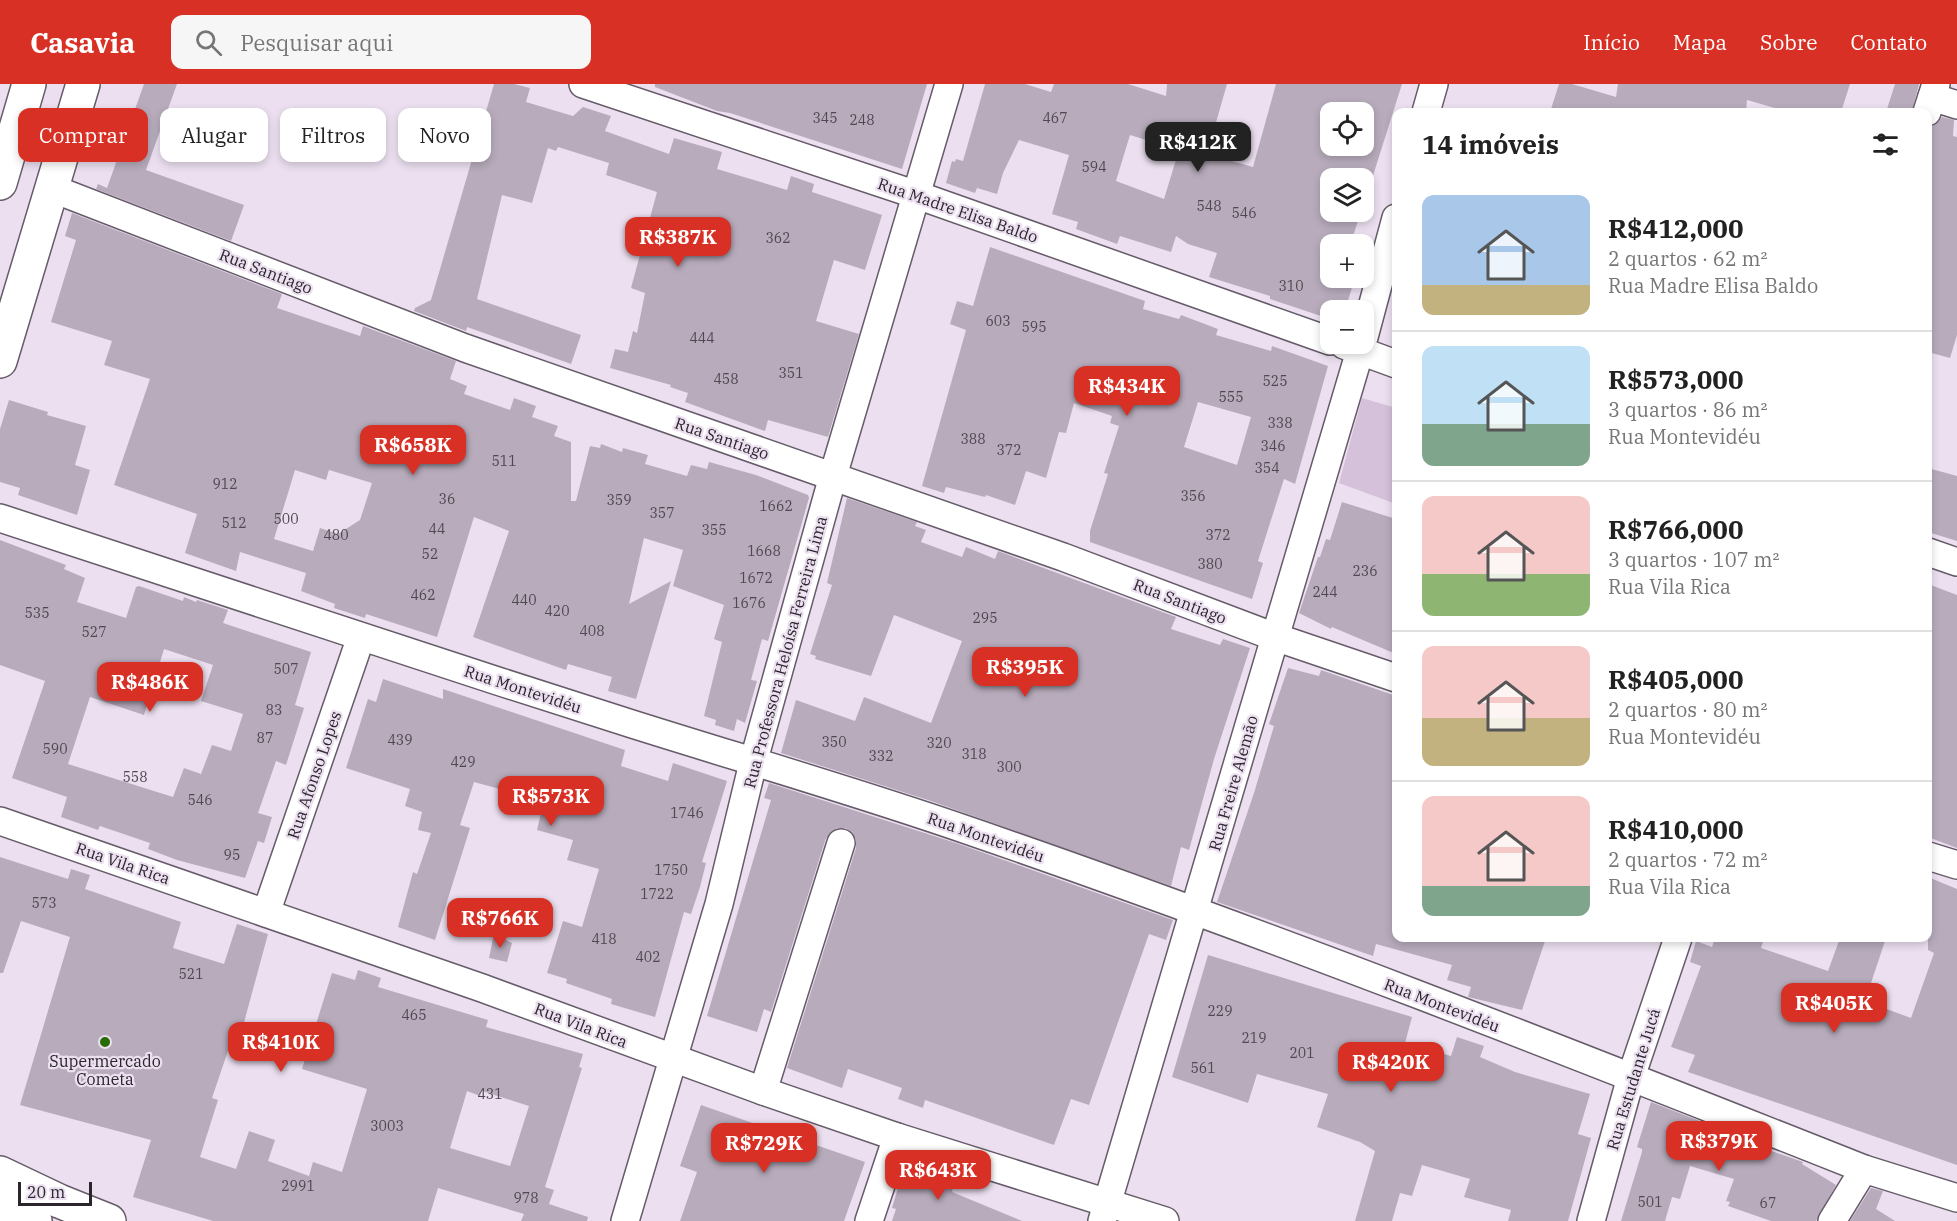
<!DOCTYPE html>
<html lang="pt">
<meta charset="utf-8">
<style>
body{margin:0;font-family:"IBM Plex Serif",serif;background:#f6f6f6;color:#222;height:100vh;display:flex;flex-direction:column;font-size:22px;white-space:nowrap}
*{box-sizing:border-box;margin:0}
p{font-size:20px;color:#767676}
.icon{flex:none;width:33px;height:33px;fill:none;stroke:currentColor;stroke-width:2;stroke-linecap:round;stroke-linejoin:round}
.map{position:relative;flex:1;overflow:hidden}
.side{position:absolute;left:1392px;top:24px;width:540px;height:834px;display:flex;flex-direction:column;background:#fff;border-radius:12px;box-shadow:0 3px 9px #0003}
.side>*{flex:none}
.top-card{position:absolute;left:18px;top:24px;width:570px;height:54px;display:flex;gap:12px}
.tools{position:absolute;left:1320px;top:18px;display:grid;gap:12px}
.tools a{display:grid;place-items:center;width:54px;height:54px;border-radius:12px;background:#fff;box-shadow:0 3px 9px #0003;font-size:30px}
.scale{position:absolute;left:18px;bottom:15px;width:74px;box-sizing:border-box;padding-left:6px;border:3px solid #2a262c;border-top:0;font-size:16px;line-height:21px;white-space:nowrap;color:#2a262c;-webkit-text-stroke:4px #ece0f0;paint-order:stroke}
.price{position:absolute;translate:-50% -51px;padding:0 14px;border-radius:12px;background:#d93025;color:#fff;font-size:20px;line-height:39px;filter:drop-shadow(0 2px 3px #0008)}
.price::after{content:'';position:absolute;left:50%;top:36px;width:18px;height:14px;margin-left:-9px;background:inherit;clip-path:polygon(0 0,100% 0,50% 100%)}
.price.current{background:#222;color:#fff}
ul{padding:0;list-style:none}
li{display:flex;align-items:center;gap:18px;height:150px;padding:0 30px}
li+li{border-top:2px solid #e0e0e0}
li span{display:grid;place-items:center;flex:none;width:168px;height:120px;border-radius:12px;color:#555}
li>.icon{margin-inline-start:auto}
span .icon{width:72px;height:72px;fill:#fffc;stroke-width:1}
li b{font-size:26px}
h2{display:flex;justify-content:space-between;align-items:center;height:72px;padding:0 30px;font-size:26px}
.pill{padding:0 21px;border-radius:12px;background:#fff;box-shadow:0 3px 9px #0003;font-size:21px;line-height:54px}
.pill.current{background:#d93025;color:#fff}
header{display:flex;align-items:center;gap:36px;box-sizing:border-box;height:84px;padding:0 30px;background:#d93025;color:#fff}
header strong{font-size:28px}
nav{display:flex;gap:33px;margin-inline-start:auto;font-size:21px}
.search{width:420px;height:54px;background:#f6f6f6;display:flex;align-items:center;gap:15px;box-sizing:border-box;padding:0 21px;border-radius:12px;color:#767676;font-size:22px}
.map>svg:first-child{display:block}
.green{fill:#d6c1db}
.building{fill:#b8acbc;fill-rule:evenodd}
.lines{fill:none;stroke-linecap:round;stroke-linejoin:round}
.street-casing{stroke:#665b69;stroke-width:30}
.primary-casing{stroke:#665b69;stroke-width:36}
.street{stroke:#fff;stroke-width:27}
.primary{stroke:#fff;stroke-width:33}
.poi-dot{fill:#276c05;stroke:#ece0f0;stroke-width:2}
.labels{text-anchor:middle;dominant-baseline:central;stroke-width:4.5;stroke-linejoin:round;paint-order:stroke}
.number-label{font-size:14px;fill:#4e4850}
.street-label{font-size:16px;fill:#2a262c;stroke:#ece0f0}
.poi-label{font-size:16px;fill:#2a262c;stroke:#ece0f0}
</style>
<header>
<strong>Casavia</strong>
<div class="search"><svg class="icon" aria-label="search" viewBox="0 0 24 24"><circle cx="10" cy="10" r="6"/><path d="M15 15l6 6"/></svg>Pesquisar aqui</div>
<nav><a>Início</a><a>Mapa</a><a>Sobre</a><a>Contato</a></nav>
</header>
<div class="map">
<svg width="1957" height="1137" viewBox="0 0 1957 1137">
<rect width="100%" height="100%" fill="#ece0f0"/>
<!-- green -->
<polygon class="green" points="1362,314 1396,324 1396,420 1339,399"/>
<!-- building -->
<g class="building">
<polygon points="144,0 177,0 146,86 244,121 231,157 96,105 98,100 107,104"/>
<polygon points="494,0 514,0 530,4 526,18 573,32 583,23 611,32 605,47 669,70 674,54 705,63 722,68 717,85 787,106 791,92 814,100 812,108 882,131 865,186 834,176 816,237 859,250 828,353 768,336 765,347 685,318 688,309 670,303 671,301 610,284 615,265 628,268 633,247 637,249 645,209 631,204 657,108 606,91 609,79 558,63 556,67 548,64 532,119 502,111 477,215 581,251 571,280 467,243 466,247 414,227 415,224 431,216"/>
<polygon points="655,0 927,0 902,85 730,29 717,27 655,3"/>
<path d="M985 0H1025L1051 8 1054 0H1128L1166 12 1167 0H1227L1207 70 1253 83 1276 0H1402L1364 120V94H1330V128H1361L1352 155 1365 161 1364 166V160H1330V194H1355L1345 226H1330V235L1270 215V212L1209 193 1217 169 1188 160 1176 152 1171 168 1120 152 1117 160 1076 145 1078 138 1052 130 1069 71 1019 56 1003 89 997 110 977 104 975 109 946 99 952 77 955 78 956 75 963 77ZM1330 28H1364V62H1330ZM1130 51 1179 66 1164 115 1116 97Z"/>
<polygon points="1559,0 1572,0 1616,13 1618,0 1850,0 1841,28 1789,28 1747,16 1746,28 1550,28"/>
<polygon points="1895,0 1919,0 1912,28 1886,28"/>
<polygon points="1942,33 1954,36 1953,52 1957,53 1957,251 1950,274 1928,268 1928,58 1932,43"/>
<path d="M72 129 282 210 277 224 360 252 363 242 456 277 450 295 467 302 464 310 510 326 514 314 536 322 532 333 558 342 554 352 571 358V417H576L590 362 600 364 601 360 622 368 623 364 648 371 645 380 687 392 691 381 707 385 709 378 756 391 808 411 809 414 768 557 762 555 751 596 757 597 745 639 737 635 734 647 715 641 716 636 704 632 722 558 714 555 724 521 673 502 683 466 644 454 629 520 671 497 636 615 608 607 612 593 568 580 566 586 473 553 509 447 474 433 437 553 366 530 365 534 334 524 335 520 301 507 306 489 240 468 236 487 185 469 197 430 114 401 150 295 104 281 112 257 51 238 76 156 65 152ZM295 386 326 396 329 386 372 399 360 436 338 450 320 444 313 467 274 455Z"/>
<path d="M990 163 1145 217 1143 225 1179 235 1181 231 1218 245 1216 251 1271 267 1272 262 1328 282 1295 400 1284 395 1258 477 1263 479 1252 515 1090 458V447L1108 390 1104 389 1119 342 1110 339 1112 332 1074 319 1066 349 1059 348 1046 394 1026 387 1015 421 986 411 985 413 946 403 944 409 922 402 966 246 950 240 957 217 973 222ZM1198 318 1251 333 1237 381 1184 363Z"/>
<polygon points="9,316 48,328 47,331 86,342 75,381 90,386 77,431 18,411 20,404 0,398 0,345"/>
<polygon points="1928,384 1957,392 1957,457 1928,448"/>
<polygon points="847,414 917,438 915,442 926,446 921,458 962,473 966,463 995,475 998,467 1176,533 1171,545 1220,561 1223,555 1250,564 1214,675 1189,766 1181,763 1171,802 928,716 781,669 796,616 855,637 864,613 931,639 962,557 894,531 871,592 815,575 816,572 810,570 832,501 827,499"/>
<polygon points="1342,418 1396,435 1396,570 1332,543 1331,545 1299,529 1318,473 1320,473 1326,455 1330,456"/>
<path d="M0 456 66 481 64 485 85 494 77 518 126 534 136 503 139 502 183 517 184 513 196 518 197 516 228 526 223 539 311 568 295 621 304 624 286 681 276 677 258 729 272 733 264 759 258 757 245 794 177 776 148 765 150 759 100 742 98 746 61 733 67 713 12 694 45 597 0 581ZM164 565 213 581 201 617 243 630 231 667 212 661 201 690 184 684 173 713 68 680 90 613 144 631Z"/>
<polygon points="1928,500 1957,511 1957,764 1928,753"/>
<polygon points="1288,584 1319,592 1321,586 1396,612 1396,854 1530,854 1545,857 1522,926 1468,913 1471,903 1447,896 1452,881 1376,860 1373,872 1217,818 1254,709 1274,642 1269,640"/>
<polygon points="383,595 443,615 443,605 625,666 621,682 668,697 673,679 727,697 702,778 706,779 700,803 691,830 684,828 655,933 611,920 612,915 566,899 567,895 547,889 563,837 582,843 599,785 567,776 573,756 537,746 544,717 474,698 460,741 470,744 435,856 398,843 413,788 417,790 431,749 418,746 422,728 405,722 410,705 346,684 368,615 376,618"/>
<polygon points="769,699 959,760 1173,836 1166,856 1149,850 1089,1021 1071,1015 1054,1061 925,1016 923,1024 898,1015 902,1004 848,985 842,1004 787,984 856,764 856,755 846,744 837,744 826,754 771,928 764,925 757,948 707,932 771,716 764,714"/>
<path d="M0 773 68 795 71 785 90 791 85 805 181 838 173 864 224 880 237 840 268 850 239 957 232 955 212 1014 218 1016 200 1073 236 1085 249 1047 275 1056 268 1077 309 1092 313 1078 342 1088 367 1005 302 985 332 889 355 896 358 886 381 894 378 903 488 936 486 943 583 970 579 983 582 984 545 1103 554 1106 549 1120 588 1133 587 1137H521L524 1130 438 1104 428 1137H213L133 1113 151 1056 20 1021 70 853 21 837 3 889H0ZM467 1007 480 1012 482 1007 529 1022 510 1082 450 1064Z"/>
<polygon points="1928,793 1957,805 1957,1081 1688,988 1695,971 1671,963 1701,882 1690,878 1696,857 1712,863 1715,854 1764,854 1761,864 1828,887 1840,854 1886,854 1865,917 1911,934 1934,869 1928,866"/>
<polygon points="494,850 512,859 507,878 489,874"/>
<polygon points="1208,871 1412,933 1405,959 1451,972 1457,953 1484,962 1480,973 1515,988 1590,1010 1578,1050 1591,1054 1568,1137 1508,1137 1511,1126 1464,1113 1470,1095 1422,1081 1412,1112 1400,1109 1392,1137 1355,1137 1375,1067 1360,1058 1317,1043 1328,1010 1257,990 1248,1019 1172,993"/>
<polygon points="1651,1018 1738,1052 1737,1055 1803,1078 1802,1080 1836,1101 1816,1137 1771,1137 1728,1122 1730,1118 1726,1117 1734,1095 1690,1082 1680,1115 1672,1113 1665,1137 1621,1137 1642,1068 1642,1065 1637,1063"/>
<polygon points="701,1021 865,1078 844,1137 680,1137 697,1088 680,1082"/>
<polygon points="917,1081 950,1092 947,1101 953,1103 952,1108 1022,1137 892,1137 896,1125 892,1124 898,1104 902,1105 908,1088 915,1090"/>
<polygon points="1871,1104 1883,1107 1876,1125 1895,1137 1850,1137"/>
</g>
<g class="lines">
<defs>
<g id="street">
<polyline points="583,0 917,111 1330,257"/>
<polyline points="1932,13 1957,21"/>
<polyline points="1426,28 1434,0"/>
<polyline points="1927,28 1936,0"/>
<polyline points="51,104 465,264 1063,473 1275,553 1396,594"/>
<polyline points="1364,253 1396,134"/>
<polyline points="1344,261 1396,280"/>
<path d="M0 434C211 504 421 573 632 640 743 675 854 707 964 745 1267 849 1566 967 1864 1085L1957 1114"/>
<polyline points="1928,468 1957,478"/>
<polyline points="0,737 482,904 763,1007 897,1053 1165,1137"/>
<polyline points="1928,772 1957,781"/>
<polyline points="266,829 361,553"/>
<polyline points="763,1007 841,759"/>
<polyline points="625,1137 719,820 753,679 833,392 949,0"/>
<polyline points="869,1137 897,1053"/>
<polyline points="1102,1137 1362,260"/>
<polyline points="1591,1137 1631,993 1678,854"/>
<polyline points="1832,1137 1864,1085"/>
</g>
<g id="primary">
<polyline points="0,99 29,0"/>
<polyline points="0,277 83,0"/>
<polyline points="0,1089 59,1117 109,1137"/>
<polyline points="0,1122 35,1137"/>
</g>
</defs>
<!-- street casing -->
<use href="#street" class="street-casing"/>
<!-- primary casing -->
<use href="#primary" class="primary-casing"/>
<!-- street -->
<use href="#street" class="street"/>
<!-- primary -->
<use href="#primary" class="primary"/>
</g>
<!-- markers -->
<circle class="poi-dot" cx="105" cy="958" r="6"/>
<g class="labels">
<!-- number labels -->
<g class="number-label">
<text x="825" y="34">345</text>
<text x="1055" y="34">467</text>
<text x="862" y="36">248</text>
<text x="1094" y="83">594</text>
<text x="1209" y="122">548</text>
<text x="1244" y="129">546</text>
<text x="778" y="154">362</text>
<text x="1291" y="202">310</text>
<text x="998" y="237">603</text>
<text x="1034" y="243">595</text>
<text x="702" y="254">444</text>
<text x="791" y="289">351</text>
<text x="726" y="295">458</text>
<text x="1275" y="297">525</text>
<text x="1231" y="313">555</text>
<text x="1280" y="339">338</text>
<text x="973" y="355">388</text>
<text x="1273" y="362">346</text>
<text x="1009" y="366">372</text>
<text x="504" y="377">511</text>
<text x="1267" y="384">354</text>
<text x="225" y="400">912</text>
<text x="1193" y="412">356</text>
<text x="447" y="415">36</text>
<text x="619" y="416">359</text>
<text x="776" y="422">1662</text>
<text x="662" y="429">357</text>
<text x="286" y="435">500</text>
<text x="234" y="439">512</text>
<text x="437" y="445">44</text>
<text x="714" y="446">355</text>
<text x="336" y="451">480</text>
<text x="1218" y="451">372</text>
<text x="764" y="467">1668</text>
<text x="430" y="470">52</text>
<text x="1210" y="480">380</text>
<text x="1365" y="487">236</text>
<text x="756" y="494">1672</text>
<text x="1325" y="508">244</text>
<text x="423" y="511">462</text>
<text x="524" y="516">440</text>
<text x="749" y="519">1676</text>
<text x="557" y="527">420</text>
<text x="37" y="529">535</text>
<text x="985" y="534">295</text>
<text x="592" y="547">408</text>
<text x="94" y="548">527</text>
<text x="286" y="585">507</text>
<text x="274" y="626">83</text>
<text x="265" y="654">87</text>
<text x="400" y="656">439</text>
<text x="834" y="658">350</text>
<text x="939" y="659">320</text>
<text x="55" y="665">590</text>
<text x="974" y="670">318</text>
<text x="881" y="672">332</text>
<text x="463" y="678">429</text>
<text x="1009" y="683">300</text>
<text x="135" y="693">558</text>
<text x="200" y="716">546</text>
<text x="687" y="729">1746</text>
<text x="232" y="771">95</text>
<text x="671" y="786">1750</text>
<text x="657" y="810">1722</text>
<text x="44" y="819">573</text>
<text x="604" y="855">418</text>
<text x="648" y="873">402</text>
<text x="191" y="890">521</text>
<text x="1220" y="927">229</text>
<text x="414" y="931">465</text>
<text x="1254" y="954">219</text>
<text x="1302" y="969">201</text>
<text x="1203" y="984">561</text>
<text x="490" y="1010">431</text>
<text x="387" y="1042">3003</text>
<text x="298" y="1102">2991</text>
<text x="526" y="1114">978</text>
<text x="1650" y="1118">501</text>
<text x="1768" y="1119">67</text>
</g>
<!-- street labels -->
<g class="street-label">
<text transform="translate(958 126) rotate(19)">Rua Madre Elisa Baldo</text>
<text transform="translate(266 187) rotate(21)">Rua Santiago</text>
<text transform="translate(722 354) rotate(19)">Rua Santiago</text>
<text transform="translate(1180 517) rotate(21)">Rua Santiago</text>
<text transform="translate(785 568) rotate(-75)">Rua Professora Heloísa Ferreira Lima</text>
<text transform="translate(523 605) rotate(18)">Rua Montevidéu</text>
<text transform="translate(314 691) rotate(-71)">Rua Afonso Lopes</text>
<text transform="translate(1233 699) rotate(-74)">Rua Freire Alemão</text>
<text transform="translate(986 753) rotate(19)">Rua Montevidéu</text>
<text transform="translate(123 779) rotate(19)">Rua Vila Rica</text>
<text transform="translate(1442 921) rotate(21)">Rua Montevidéu</text>
<text transform="translate(581 941) rotate(21)">Rua Vila Rica</text>
<text transform="translate(1633 995) rotate(-73)">Rua Estudante Jucá</text>
</g>
<!-- poi labels -->
<g class="poi-label">
<text x="105" y="977">Supermercado<tspan x="105" dy="18">Cometa</tspan></text>
</g>
</g>
</svg>
<div class="tools">
<a><svg class="icon" aria-label="locate" viewBox="0 0 24 24"><circle cx="12" cy="12" r="6"/><path d="M12 2v4M12 18v4M2 12h4M18 12h4"/></svg></a>
<a><svg class="icon" aria-label="layers" viewBox="0 0 24 24"><path d="M12 4l9 5-9 5-9-5zM3 14l9 5 9-5"/></svg></a>
<a>+</a>
<a>−</a>
</div>
<div class="scale">20 m</div>
<b class="price current" style="left:1198px;top:89px">R$412K</b>
<b class="price" style="left:678px;top:184px">R$387K</b>
<b class="price" style="left:1127px;top:333px">R$434K</b>
<b class="price" style="left:413px;top:392px">R$658K</b>
<b class="price" style="left:1025px;top:614px">R$395K</b>
<b class="price" style="left:150px;top:629px">R$486K</b>
<b class="price" style="left:551px;top:743px">R$573K</b>
<b class="price" style="left:500px;top:865px">R$766K</b>
<b class="price" style="left:1834px;top:950px">R$405K</b>
<b class="price" style="left:281px;top:989px">R$410K</b>
<b class="price" style="left:1391px;top:1009px">R$420K</b>
<b class="price" style="left:1719px;top:1088px">R$379K</b>
<b class="price" style="left:764px;top:1090px">R$729K</b>
<b class="price" style="left:938px;top:1117px">R$643K</b>
<div class="top-card">
<a class="pill current">Comprar</a>
<a class="pill">Alugar</a>
<a class="pill">Filtros</a>
<a class="pill">Novo</a>
</div>
<section class="side">
<h2>14 imóveis<svg class="icon" aria-label="filters" viewBox="0 0 24 24"><path d="M4 7h16M4 17h16"/><circle cx="9" cy="7" r="2"/><circle cx="15" cy="17" r="2"/></svg></h2>
<ul>
<li><span style="background:linear-gradient(#a9c7e8 75%,#c2b280 0)"><svg class="icon" aria-label="home" viewBox="0 0 24 24"><path d="M3 11l9-7 9 7M6 9v11h12V9"/></svg></span><div><b>R$412,000</b><p>2 quartos · 62 m²</p><p>Rua Madre Elisa Baldo</p></div></li>
<li><span style="background:linear-gradient(#bfe0f5 65%,#7fa58c 0)"><svg class="icon" aria-label="home" viewBox="0 0 24 24"><path d="M3 11l9-7 9 7M6 9v11h12V9"/></svg></span><div><b>R$573,000</b><p>3 quartos · 86 m²</p><p>Rua Montevidéu</p></div></li>
<li><span style="background:linear-gradient(#f6c9c9 65%,#8fb573 0)"><svg class="icon" aria-label="home" viewBox="0 0 24 24"><path d="M3 11l9-7 9 7M6 9v11h12V9"/></svg></span><div><b>R$766,000</b><p>3 quartos · 107 m²</p><p>Rua Vila Rica</p></div></li>
<li><span style="background:linear-gradient(#f6c9c9 60%,#c2b280 0)"><svg class="icon" aria-label="home" viewBox="0 0 24 24"><path d="M3 11l9-7 9 7M6 9v11h12V9"/></svg></span><div><b>R$405,000</b><p>2 quartos · 80 m²</p><p>Rua Montevidéu</p></div></li>
<li><span style="background:linear-gradient(#f6c9c9 75%,#7fa58c 0)"><svg class="icon" aria-label="home" viewBox="0 0 24 24"><path d="M3 11l9-7 9 7M6 9v11h12V9"/></svg></span><div><b>R$410,000</b><p>2 quartos · 72 m²</p><p>Rua Vila Rica</p></div></li>
</ul>
</section>
</div>
